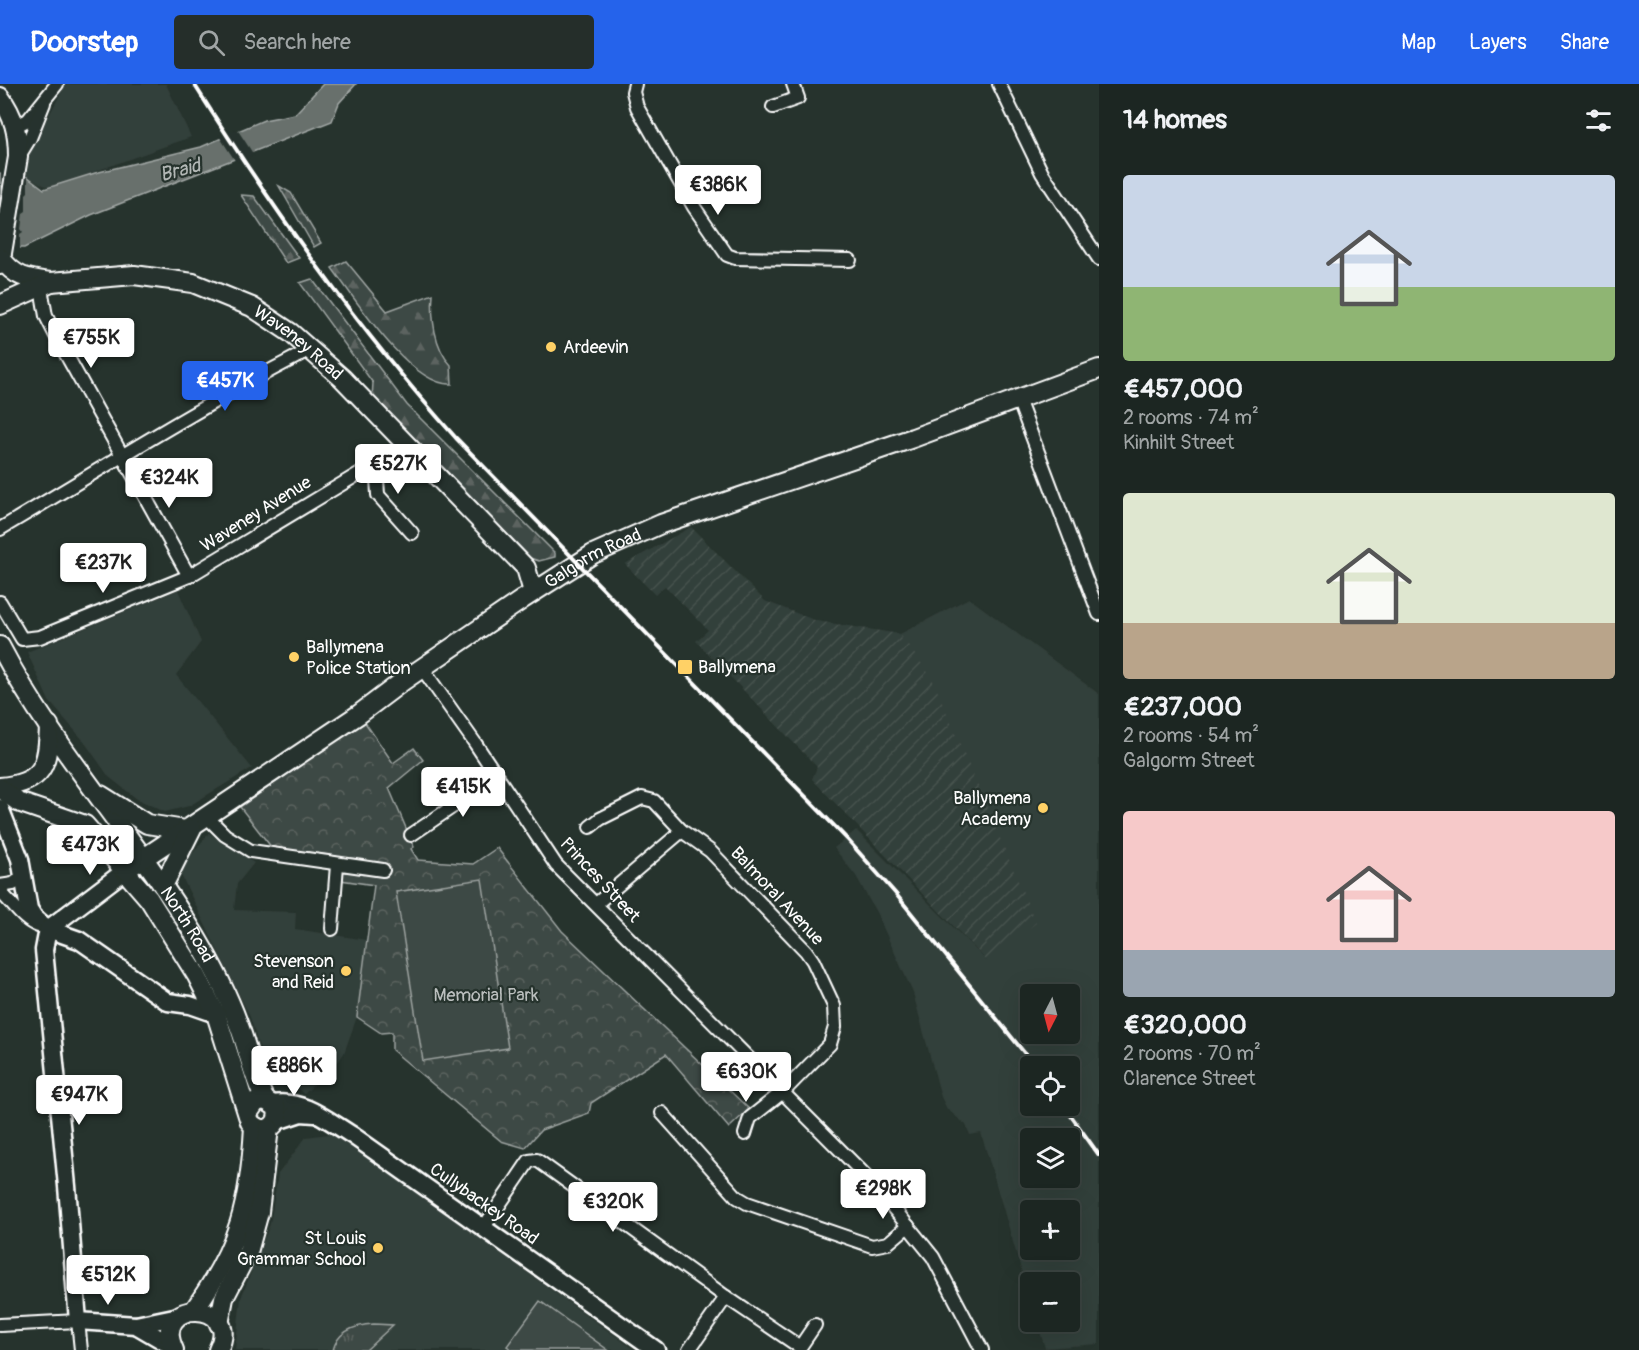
<!DOCTYPE html>
<meta charset="utf-8">
<style>
body{margin:0;font-family:Pangolin,sans-serif;background:#252e2a;color:#f1f3f6;height:100vh;display:flex;flex-direction:column;font-size:22px;white-space:nowrap}
*{box-sizing:border-box;margin:0}
p{font-size:20px;color:#a0a5a5}
.icon{flex:none;width:33px;height:33px;fill:none;stroke:currentColor;stroke-width:2;stroke-linecap:round;stroke-linejoin:round}
.map{position:relative;flex:1;overflow:hidden}
.panel{display:flex;flex-direction:column;background:#1c2622;width:540px}
.panel>*{flex:none}
.needle{width:39px;rotate:186deg}
.controls{position:absolute;left:1020px;top:900px;display:grid;gap:12px}
.controls a{display:grid;place-items:center;width:60px;height:60px;border-radius:6px;background:#1c2622;box-shadow:0 6px 24px #0002,0 0 0 2px #3a4340;font-size:30px}
.price{position:absolute;translate:-50% -51px;padding:0 14px;border-radius:6px;background:#fff;color:#222;font-size:20px;line-height:39px;filter:drop-shadow(0 2px 3px #0008)}
.price::after{content:'';position:absolute;left:50%;top:36px;width:18px;height:14px;margin-left:-9px;background:inherit;clip-path:polygon(0 0,100% 0,50% 100%)}
.price.on{background:#2563eb;color:#fff}
ul{padding:0;list-style:none}
li{display:grid;align-content:center;gap:12px;height:318px;padding:0 24px}
li span{display:grid;place-items:center;height:186px;border-radius:6px;color:#555}
li>.icon{margin-inline-start:auto}
span .icon{width:108px;height:108px;fill:#fffc;stroke-width:1}
li b{font-size:26px}
h2{display:flex;justify-content:space-between;align-items:center;height:72px;padding:0 24px;font-size:26px}
header{display:flex;align-items:center;gap:36px;box-sizing:border-box;height:84px;padding:0 30px;background:#2563eb;color:#fff}
header strong{font-size:28px}
nav{display:flex;gap:33px;margin-inline-start:auto;font-size:21px}
.search{width:420px;height:54px;background:#252e2a;display:flex;align-items:center;gap:15px;box-sizing:border-box;padding:0 21px;border-radius:6px;color:#a0a5a5;font-size:22px}
main{display:flex;flex:1;min-height:0}
.map>svg:first-child{display:block}
.built{fill:#333f3a;fill-rule:evenodd}
.industrial{fill:url(#industrial-furrows)}
.grass{fill:url(#grass-tufts);stroke:#9ea4a2;stroke-width:1.5}
.forest{fill:url(#forest-firs);stroke:#9ea4a2;stroke-width:1.5}
.park{fill:url(#park-crowns);stroke:#9ea4a2;stroke-width:1.5}
.garden{fill:#3e4944;stroke:#9ea4a2;stroke-width:1.5}
.water{fill:#67706c;stroke:#a4a9a7;stroke-width:1.5}
.pier{fill:#26332d}
.lines{fill:none;stroke-linecap:round;stroke-linejoin:round}
.street-casing{stroke:#fff;stroke-width:16}
.secondary-casing{stroke:#fff;stroke-width:21}
.primary-casing{stroke:#fff;stroke-width:22}
.street{stroke:#26332d;stroke-width:12}
.secondary{stroke:#26332d;stroke-width:16}
.primary{stroke:#26332d;stroke-width:18}
.rail{stroke:#fff;stroke-width:4}
.poi-dot{fill:#ffd166;stroke:#26332d;stroke-width:2}
.labels{text-anchor:middle;dominant-baseline:central;stroke-width:4.5;stroke-linejoin:round;paint-order:stroke}
.street-label{font-size:18px;fill:#fff;stroke:#26332d}
.poi-label{font-size:18px;fill:#fff;stroke:#26332d;text-anchor:start}
.park-label{font-size:18px;fill:#bbbfbe;stroke:#26332d}
.water-label{font-size:20px;font-style:italic;fill:#b3b8b6;stroke:#26332d}
</style>
<header>
<strong>Doorstep</strong>
<div class="search"><svg class="icon" aria-label="search" viewBox="0 0 24 24"><circle cx="10" cy="10" r="6"/><path d="M15 15l6 6"/></svg>Search here</div>
<nav><a>Map</a><a>Layers</a><a>Share</a></nav>
</header>
<main>
<div class="map">
<svg width="1099" height="1266" viewBox="0 0 1099 1266">
<defs>
<pattern id="industrial-furrows" width="10" height="10" patternUnits="userSpaceOnUse" patternTransform="scale(1.5)"><rect width="10" height="10" fill="#333f3a"/><path d="M-1 1l2-2M0 10L10 0M9 11l2-2" fill="none" stroke="#47524e"/></pattern>
<pattern id="grass-tufts" width="24" height="20" patternUnits="userSpaceOnUse" patternTransform="scale(1.5)"><rect width="24" height="20" fill="#3e4944"/><path d="M3 7l-1-3M5 7V3M7 7l1-3M15 17l-1-3M17 17v-4M19 17l1-3" fill="none" stroke="#5b6460"/></pattern>
<pattern id="forest-firs" width="22" height="20" patternUnits="userSpaceOnUse" patternTransform="scale(1.5)"><rect width="22" height="20" fill="#3e4944"/><path d="M5 1l3.5 6h-7zM16 11l3.5 6h-7z" fill="#5b6460"/></pattern>
<pattern id="park-crowns" width="20" height="18" patternUnits="userSpaceOnUse" patternTransform="scale(1.5)"><rect width="20" height="18" fill="#3e4944"/><path d="M2 6a3 3 0 1 1 6 0M12 15a3 3 0 1 1 6 0" fill="none" stroke="#5b6460"/></pattern>
</defs>
<rect width="100%" height="100%" fill="#26332d"/>
<filter id="ink" filterUnits="userSpaceOnUse"><feTurbulence type="fractalNoise" baseFrequency=".0167" numOctaves="2"/><feDisplacementMap in="SourceGraphic" scale="12" xChannelSelector="R" yChannelSelector="G"/><feConvolveMatrix kernelMatrix="1 2 1 2 8 2 1 2 1" color-interpolation-filters="sRGB"/></filter>
<g filter="url(#ink)">
<!-- built -->
<g class="built">
<polygon points="66,0 166,0 191,53 49,104 25,91 30,66"/>
<polygon points="178,506 201,558 176,591 252,684 189,722 165,728 137,715 109,693 83,656 49,617 27,568"/>
<path d="M969 514 1099 610V1260L1045 1264 1037 1238H1070V1198H1030V1216L981 1049 970 1051 966 1041 947 1025 941 1013 913 909 877 830 856 792 834 764 856 746 987 877 900 550ZM1030 910H1070V950H1030ZM1030 982H1070V1022H1030ZM1030 1054H1070V1094H1030ZM1030 1126H1070V1166H1030Z"/>
<polygon points="209,749 254,779 237,800 234,826 296,828 295,845 367,856 357,933 344,969 338,978 332,976 314,1001 304,1010 263,976 250,933 181,791 182,782"/>
<polygon points="336,1049 389,1089 635,1266 235,1266 241,1214 270,1140 278,1090 306,1053"/>
</g>
<!-- industrial -->
<polygon class="industrial" points="691,443 765,517 817,537 900,550 932,594 1036,839 987,877 812,695 817,683 696,557 708,546 665,502 655,511 625,480"/>
<!-- grass -->
<path class="grass" d="M374 1240 393 1241 366 1266H333C338 1246 356 1241 374 1240Z"/>
<!-- forest -->
<g class="forest">
<polygon points="279,102 291,109 321,159 314,163"/>
<polygon points="241,111 254,112 299,174 286,179"/>
<path d="M346 177 387 227 433 210C431 232 434 264 451 281L452 300C411 303 355 215 332 184Z"/>
<polygon points="312,195 407,321 555,469 555,473 539,477 530,474 437,377 411,355 372,315 373,299 300,199"/>
</g>
<!-- park -->
<polygon class="park" points="364,637 393,679 414,664 423,676 389,704 414,763 411,765 418,776 473,780 497,764 562,847 749,1025 729,1044 666,970 591,1019 589,1029 541,1046 525,1064 501,1057 392,966 392,948 381,949 357,933 374,801 334,795 336,772 272,764 240,723"/>
<!-- garden -->
<g class="garden">
<polygon points="482,795 508,964 423,977 396,808"/>
<polygon points="540,1217 608,1266 512,1266 507,1262"/>
</g>
<!-- water -->
<polygon class="water" points="323,0 356,0 339,19 332,37 91,131 24,164 0,164 0,89 28,93 44,105 95,89 201,63 264,36 295,30"/>
<!-- pier -->
<g class="pier">
<polygon points="237,45 254,71 236,78 219,52"/>
<polygon points="1,87 28,93 28,108 26,110 26,127 23,129 21,145 23,148 20,150 20,165 18,167 0,167"/>
</g>
<g class="lines">
<defs>
<g id="street">
<polyline points="635,0 633,8 637,23 694,123 727,171 735,174 850,176"/>
<polyline points="999,0 1042,89 1099,175"/>
<polyline points="773,23 798,14 793,0"/>
<polyline points="16,42 28,36 57,0"/>
<polyline points="19,72 30,54 44,19"/>
<polyline points="41,204 46,232 57,254 189,492"/>
<polyline points="1018,315 1099,530"/>
<polyline points="376,377 378,411 412,449"/>
<path d="M0 445C100 386 197 324 300 271L309 263"/>
<polyline points="0,518 22,555 40,553 189,492 405,362"/>
<polyline points="422,584 475,659 556,781 873,1099 933,1173 982,1266"/>
<polyline points="206,732 225,751 251,767 383,786"/>
<polyline points="590,743 600,735 642,714 654,717 682,747"/>
<polyline points="411,751 498,692"/>
<polyline points="0,802 13,800 23,793"/>
<path d="M0 808C13 819 22 836 38 842"/>
<polyline points="596,820 682,747 710,767 806,867 813,877 834,922 835,943 830,960 784,1007 750,1034 745,1050"/>
<polyline points="332,845 337,781"/>
<polyline points="662,1029 737,1113 747,1119 872,1162 888,1159 908,1142"/>
<polyline points="484,1143 529,1077 537,1076 726,1213 689,1266"/>
<polyline points="726,1213 800,1263 815,1241"/>
<polyline points="0,1241 78,1237 81,1266"/>
</g>
<g id="secondary">
<polyline points="0,724 20,775 29,825 34,833 48,845 79,856 168,918 190,921 216,930"/>
<polyline points="126,786 48,845 44,866 67,1102 78,1237 136,1241 179,1232"/>
<path d="M273 1020C303 1015 327 1036 352 1051L656 1266"/>
<polyline points="277,1037 301,1029 315,1030"/>
<polyline points="136,1241 172,1262"/>
</g>
<g id="primary">
<path d="M0 13C14 32 18 49 18 73L0 181"/>
<path d="M1 174C15 194 28 195 51 198"/>
<path id="s1" d="M0 221 51 198 134 191 193 199 252 223 291 249 342 294 526 484 533 508"/>
<path id="s2" d="M0 562C54 666 136 753 196 853 212 880 227 909 238 939 248 964 252 991 265 1016"/>
<path d="M0 703C44 699 48 681 49 641"/>
<path d="M0 704 18 718 85 741 149 815 197 892 216 930 250 1038C263 1053 283 1042 276 1023L265 1016 256 1018 249 1028"/>
<polyline points="101,711 147,740 185,746"/>
<path id="s3" d="M126 786 358 631 403 597 523 515 593 470 661 440 913 354 1099 285"/>
<polyline points="163,802 192,744"/>
<path d="M194 1226C239 1162 250 1120 254 1042"/>
<polyline points="219,1240 224,1214 248,1168 259,1128 269,1044"/>
<path d="M174 1266C149 1213 244 1215 218 1266"/>
</g>
</defs>
<!-- street casing -->
<use href="#street" class="street-casing"/>
<!-- secondary casing -->
<use href="#secondary" class="secondary-casing"/>
<!-- primary casing -->
<use href="#primary" class="primary-casing"/>
<!-- street -->
<use href="#street" class="street"/>
<!-- secondary -->
<use href="#secondary" class="secondary"/>
<!-- primary -->
<use href="#primary" class="primary"/>
<!-- rail -->
<g class="rail">
<path d="M194 0C273 125 357 244 456 354L847 755 895 809 1035 982"/>
<polyline points="1064,1022 1099,1071"/>
</g>
</g>
</g>
<!-- markers -->
<g class="poi-dot">
<circle cx="551" cy="263" r="6"/>
<circle cx="294" cy="573" r="6"/>
<rect x="677" y="575" width="16" height="16" rx="3"/>
<circle cx="1043" cy="724" r="6"/>
<circle cx="346" cy="887" r="6"/>
<circle cx="378" cy="1164" r="6"/>
</g>
<g class="labels">
<!-- street labels -->
<g class="street-label">
<text stroke="none"><textPath href="#s1" startOffset="321">Waveney Road</textPath></text>
<text transform="translate(256 430) rotate(-32)">Waveney Avenue</text>
<text stroke="none"><textPath href="#s3" startOffset="562">Galgorm Road</textPath></text>
<text transform="translate(600 796) rotate(47)">Princes Street</text>
<text transform="translate(777 812) rotate(47)">Balmoral Avenue</text>
<text stroke="none"><textPath href="#s2" startOffset="336">North Road</textPath></text>
<text transform="translate(484 1120) rotate(35)">Cullybackey Road</text>
</g>
<!-- poi labels -->
<g class="poi-label">
<text x="563" y="263">Ardeevin</text>
<text x="306" y="563">Ballymena<tspan x="306" dy="21">Police Station</tspan></text>
<text x="698" y="583">Ballymena</text>
<text x="1031" y="714" text-anchor="end">Ballymena<tspan x="1031" dy="21">Academy</tspan></text>
<text x="334" y="877" text-anchor="end">Stevenson<tspan x="334" dy="21">and Reid</tspan></text>
<text x="366" y="1154" text-anchor="end">St Louis<tspan x="366" dy="21">Grammar School</tspan></text>
</g>
<!-- park labels -->
<g class="park-label">
<text x="486" y="911">Memorial Park</text>
</g>
<!-- water labels -->
<g class="water-label">
<text transform="translate(180 86) rotate(-15)">Braid</text>
</g>
</g>
</svg>
<div class="controls">
<a><svg class="needle" viewBox="-14 -14 28 28"><path d="M0-13l5 13h-10z" fill="#e53935"/><path d="M0 13l5-13h-10z" fill="#a0a5a5"/></svg></a>
<a><svg class="icon" aria-label="locate" viewBox="0 0 24 24"><circle cx="12" cy="12" r="6"/><path d="M12 2v4M12 18v4M2 12h4M18 12h4"/></svg></a>
<a><svg class="icon" aria-label="layers" viewBox="0 0 24 24"><path d="M12 4l9 5-9 5-9-5zM3 14l9 5 9-5"/></svg></a>
<a>+</a>
<a>−</a>
</div>
<b class="price" style="left:718px;top:132px">€386K</b>
<b class="price" style="left:91px;top:285px">€755K</b>
<b class="price on" style="left:225px;top:328px">€457K</b>
<b class="price" style="left:398px;top:411px">€527K</b>
<b class="price" style="left:169px;top:425px">€324K</b>
<b class="price" style="left:103px;top:510px">€237K</b>
<b class="price" style="left:463px;top:734px">€415K</b>
<b class="price" style="left:90px;top:792px">€473K</b>
<b class="price" style="left:294px;top:1013px">€886K</b>
<b class="price" style="left:746px;top:1019px">€630K</b>
<b class="price" style="left:79px;top:1042px">€947K</b>
<b class="price" style="left:883px;top:1136px">€298K</b>
<b class="price" style="left:613px;top:1149px">€320K</b>
<b class="price" style="left:108px;top:1222px">€512K</b>
</div>
<section class="panel">
<h2>14 homes<svg class="icon" aria-label="filters" viewBox="0 0 24 24"><path d="M4 7h16M4 17h16"/><circle cx="9" cy="7" r="2"/><circle cx="15" cy="17" r="2"/></svg></h2>
<ul>
<li><span style="background:linear-gradient(#c9d6e8 60%,#8fb573 0)"><svg class="icon" aria-label="home" viewBox="0 0 24 24"><path d="M3 11l9-7 9 7M6 9v11h12V9"/></svg></span><div><b>€457,000</b><p>2 rooms · 74 m²</p><p>Kinhilt Street</p></div></li>
<li><span style="background:linear-gradient(#dfe7d0 70%,#b9a48a 0)"><svg class="icon" aria-label="home" viewBox="0 0 24 24"><path d="M3 11l9-7 9 7M6 9v11h12V9"/></svg></span><div><b>€237,000</b><p>2 rooms · 54 m²</p><p>Galgorm Street</p></div></li>
<li><span style="background:linear-gradient(#f6c9c9 75%,#9aa5b1 0)"><svg class="icon" aria-label="home" viewBox="0 0 24 24"><path d="M3 11l9-7 9 7M6 9v11h12V9"/></svg></span><div><b>€320,000</b><p>2 rooms · 70 m²</p><p>Clarence Street</p></div></li>
</ul>
</section>
</main>
